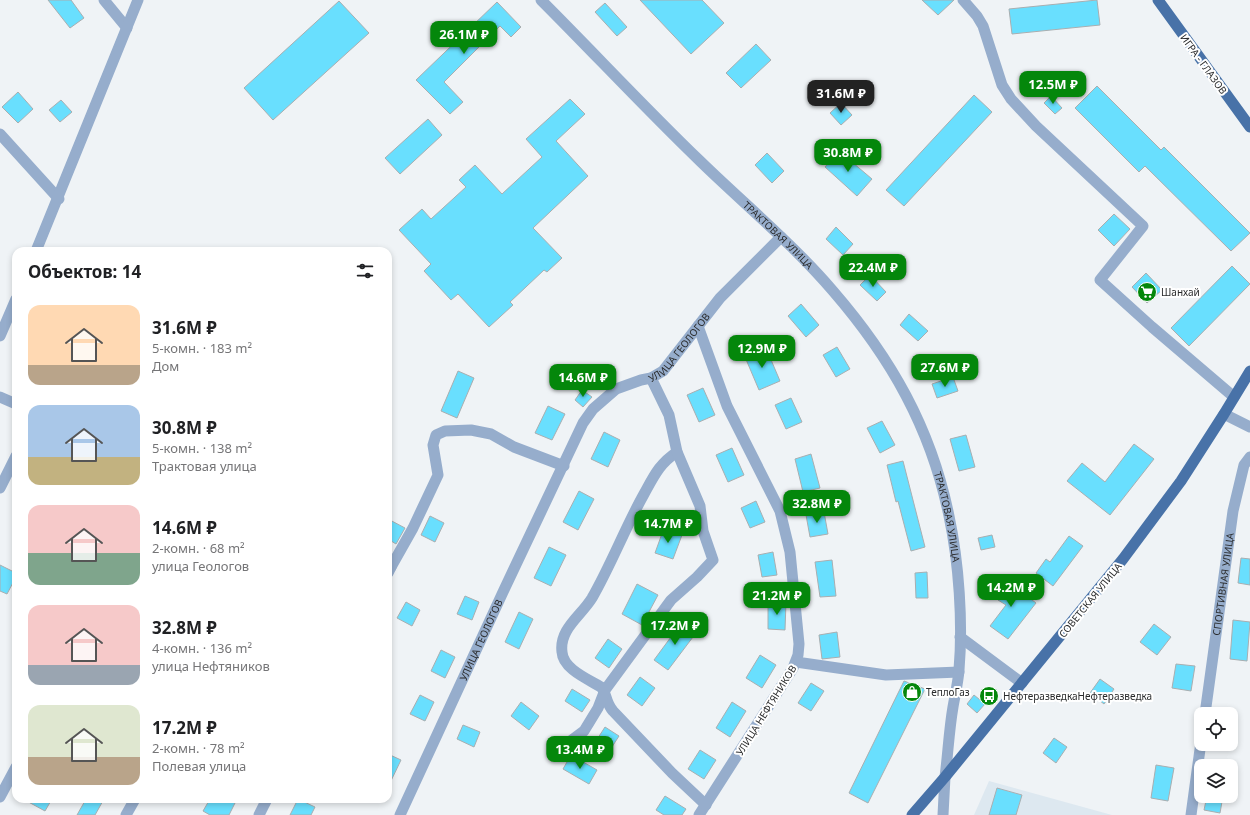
<!DOCTYPE html>
<html lang="ru">
<meta charset="utf-8">
<style>
body{margin:0;font-family:"Noto Sans",sans-serif;background:#f2f2f2;color:#202124;height:100vh;display:flex;flex-direction:column;font-size:15px;white-space:nowrap}
*{box-sizing:border-box;margin:0}
p{font-size:13px;color:#757577}
.icon{flex:none;width:22px;height:22px;fill:none;stroke:currentColor;stroke-width:2;stroke-linecap:round;stroke-linejoin:round}
.map{position:relative;flex:1;overflow:hidden}
.drawer{position:absolute;left:12px;top:247px;width:380px;height:556px;display:flex;flex-direction:column;background:#fff;border-radius:12px;box-shadow:0 2px 6px #0003}
.drawer>*{flex:none}
.tools{position:absolute;left:1194px;top:707px;display:grid;gap:8px}
.tools a{display:grid;place-items:center;width:44px;height:44px;border-radius:8px;background:#fff;box-shadow:0 2px 6px #0003;font-size:20px}
.price{position:absolute;translate:-50% -34px;padding:0 9px;border-radius:8px;background:#04870b;color:#fff;font-size:13px;line-height:26px;filter:drop-shadow(0 1px 2px #0008)}
.price::after{content:'';position:absolute;left:50%;top:24px;width:12px;height:9px;margin-left:-6px;background:inherit;clip-path:polygon(0 0,100% 0,50% 100%)}
.price.current{background:#222;color:#fff}
ul{padding:0;list-style:none}
li{display:flex;align-items:center;gap:12px;height:100px;padding:0 16px}
li span{display:grid;place-items:center;flex:none;width:112px;height:80px;border-radius:12px;color:#555}
li>.icon{margin-inline-start:auto}
span .icon{width:48px;height:48px;fill:#fffc;stroke-width:1}
li b{font-size:17px}
h2{display:flex;justify-content:space-between;align-items:center;height:48px;padding:0 16px;font-size:17px}
.map>svg:first-child{display:block}
.built{fill:#dde8f0}
.building{fill:#69dffe;stroke:#a9aeb0}
.lines{fill:none;stroke-linecap:round;stroke-linejoin:round}
.minor{stroke:#96adcc;stroke-width:11}
.tertiary{stroke:#96adcc;stroke-width:11}
.primary{stroke:#4872a8;stroke-width:11}
.labels{text-anchor:middle;dominant-baseline:central;stroke-width:4;stroke-linejoin:round;paint-order:stroke}
.street-label{font-size:10px;fill:#2a2b2c;stroke:#fff}
.poi-label{font-size:10px;fill:#2a2b2c;stroke:#fff;text-anchor:start}
</style>
<div class="map">
<svg width="1250" height="815" viewBox="0 0 1250 815">
<rect width="100%" height="100%" fill="#eff3f6"/>
<!-- built -->
<polygon class="built" points="989,781 1112,815 974,815"/>
<!-- building -->
<g class="building">
<polygon points="48,0 71,0 84,18 70,28"/>
<polygon points="640,0 702,0 724,23 691,54"/>
<polygon points="922,0 954,0 938,15"/>
<polygon points="1097,0 1100,25 1012,34 1009,9"/>
<polygon points="339,1 369,33 273,120 244,88"/>
<polygon points="497,2 521,27 511,37 500,26 444,82 463,102 450,114 416,80"/>
<polygon points="605,3 627,27 617,36 595,12"/>
<polygon points="756,44 771,60 741,88 726,73"/>
<polygon points="1097,86 1161,150 1164,147 1250,233 1231,251 1145,166 1139,172 1075,108"/>
<polygon points="18,92 33,109 18,123 2,107"/>
<polygon points="974,95 992,112 904,206 886,190"/>
<polygon points="1051,96 1062,108 1055,114 1044,103"/>
<polygon points="570,99 585,114 556,141 588,176 533,228 562,258 547,272 544,270 510,302 513,305 489,327 458,294 451,300 424,271 431,264 399,230 422,209 431,219 466,187 459,180 475,165 502,194 542,157 526,139"/>
<polygon points="61,100 72,112 60,122 49,110"/>
<polygon points="841,103 852,115 841,125 830,113"/>
<polygon points="428,119 442,135 400,174 385,158"/>
<polygon points="839,151 872,179 857,196 825,167"/>
<polygon points="767,153 784,171 772,183 755,165"/>
<polygon points="1114,214 1130,229 1114,246 1098,230"/>
<polygon points="836,227 853,244 843,255 826,239"/>
<polygon points="1232,266 1250,284 1189,346 1171,328"/>
<polygon points="1146,273 1162,290 1147,303 1132,287"/>
<polygon points="870,275 886,292 877,301 860,285"/>
<polygon points="801,304 819,325 806,337 788,316"/>
<polygon points="909,314 928,331 918,341 900,325"/>
<polygon points="837,347 850,369 836,377 823,355"/>
<polygon points="766,348 780,381 759,390 745,357"/>
<polygon points="458,371 474,378 457,418 441,411"/>
<polygon points="953,377 958,391 937,398 932,384"/>
<polygon points="703,388 715,415 699,422 687,395"/>
<polygon points="582,390 592,397 583,407 575,400"/>
<polygon points="791,398 802,422 786,429 775,405"/>
<polygon points="548,406 565,414 552,440 535,433"/>
<polygon points="882,421 895,445 880,453 867,428"/>
<polygon points="604,432 620,440 608,467 591,459"/>
<polygon points="966,435 975,467 959,471 950,439"/>
<polygon points="1134,444 1154,459 1110,515 1067,481 1082,463 1105,482"/>
<polygon points="732,448 744,475 728,482 716,455"/>
<polygon points="811,454 820,488 803,492 795,459"/>
<polygon points="903,461 925,547 911,551 898,501 896,502 887,465"/>
<polygon points="579,491 594,499 578,530 563,522"/>
<polygon points="756,501 765,522 750,528 741,508"/>
<polygon points="824,512 828,534 810,537 806,515"/>
<polygon points="430,516 444,523 435,542 421,535"/>
<polygon points="388,519 405,528 396,544 388,539"/>
<polygon points="664,528 682,535 673,559 655,553"/>
<polygon points="992,535 995,547 981,550 978,538"/>
<polygon points="1069,536 1083,546 1053,586 1036,573 1046,559 1050,562"/>
<polygon points="549,547 566,555 551,586 534,578"/>
<polygon points="773,552 777,575 762,577 758,555"/>
<polygon points="1241,558 1250,559 1250,585 1238,583"/>
<polygon points="832,560 836,596 820,597 815,562"/>
<polygon points="0,565 16,573 16,577 7,594 0,591"/>
<polygon points="927,572 928,598 916,598 915,573"/>
<polygon points="1002,577 1036,603 1008,639 990,626 1006,605 998,600 1002,595 993,588"/>
<polygon points="637,584 658,595 642,625 622,614"/>
<polygon points="465,596 479,602 472,620 457,614"/>
<polygon points="406,602 420,610 412,626 397,618"/>
<polygon points="768,602 786,602 785,630 768,629"/>
<polygon points="519,612 533,619 519,649 505,642"/>
<polygon points="1233,620 1250,622 1247,661 1230,659"/>
<polygon points="682,622 696,633 668,670 654,660"/>
<polygon points="1154,624 1171,637 1157,655 1140,642"/>
<polygon points="837,632 840,657 822,659 819,635"/>
<polygon points="608,639 622,649 609,668 595,658"/>
<polygon points="441,650 455,657 445,678 431,671"/>
<polygon points="760,655 776,665 762,688 746,678"/>
<polygon points="1176,664 1195,666 1191,691 1172,688"/>
<polygon points="640,677 655,688 642,706 627,695"/>
<polygon points="1100,679 1114,689 1104,704 1090,693"/>
<polygon points="904,681 925,689 868,803 849,793"/>
<polygon points="811,683 824,691 811,711 798,703"/>
<polygon points="572,689 590,700 582,712 565,701"/>
<polygon points="420,695 434,702 425,721 410,714"/>
<polygon points="974,695 985,704 977,713 967,704"/>
<polygon points="521,702 539,716 529,730 511,716"/>
<polygon points="732,702 746,711 730,737 716,728"/>
<polygon points="463,725 480,732 474,747 457,739"/>
<polygon points="605,727 619,736 610,750 596,741"/>
<polygon points="1054,738 1067,747 1056,763 1043,753"/>
<polygon points="700,750 716,760 704,779 688,769"/>
<polygon points="388,754 401,760 388,787"/>
<polygon points="571,755 597,770 589,784 563,769"/>
<polygon points="1156,765 1174,768 1168,801 1151,798"/>
<polygon points="997,788 1022,795 1016,815 989,815"/>
<polygon points="665,796 686,809 682,815 664,815 656,810"/>
<polygon points="1207,796 1223,796 1220,813 1204,810"/>
<polygon points="23,799 52,799 45,811"/>
<polygon points="86,799 104,799 95,815 77,815"/>
<polygon points="210,799 228,799 235,803 229,815 210,815 203,811"/>
<polygon points="298,799 315,807 311,815 290,815"/>
</g>
<g class="lines">
<!-- minor -->
<g class="minor">
<polyline points="104,0 127,28"/>
<polyline points="963,0 977,16 983,26 1002,85 1011,99 1036,126 1143,226 1100,280 1152,327 1234,397"/>
<polyline points="0,134 59,199"/>
<polyline points="698,326 727,406 780,511 790,552 799,644 798,655 793,668 699,815"/>
<polyline points="1224,414 1250,427"/>
<path d="M677 452C659 464 654 476 644 494 625 528 611 565 592 598 581 616 559 629 562 652 563 669 588 679 601 687 607 693 605 702 613 711L672 773 706 805"/>
<polyline points="0,488 16,456"/>
<polyline points="391,567 413,528 438,475 433,445 436,435 445,431 471,430 491,434 514,447 564,466"/>
<polyline points="960,637 1022,683"/>
<polyline points="796,662 886,675 959,672"/>
<path id="s1" d="M1205 714 1233 511 1244 465 1250 457"/>
<polyline points="568,743 584,731 598,708 605,690 671,600 697,577 713,560 703,531 700,506 677,452 669,415 651,378"/>
<polyline points="0,797 16,767"/>
<polyline points="126,815 135,799"/>
<path id="s2" d="M400 815 503 592 583 423 593 409 616 389 641 380 651 378 663 371 720 298 781 237"/>
<polyline points="943,815 945,777"/>
<polyline points="1191,815 1201,742"/>
</g>
<!-- tertiary -->
<g class="tertiary">
<path id="s3" d="M541 0C594 53 645 108 699 160 743 203 792 243 833 291 891 358 931 428 949 516 959 563 963 623 959 670 958 683 955 695 953 707 949 730 948 754 945 777"/>
<polyline points="36,251 138,0"/>
<polyline points="0,336 16,299"/>
<polyline points="0,397 16,404"/>
<polyline points="388,566 391,567 388,573"/>
<polyline points="259,815 267,799"/>
</g>
<!-- primary -->
<g class="primary">
<polyline points="1158,0 1250,127"/>
<polyline points="912,815 945,777 1123,559 1181,481 1224,414 1250,371"/>
</g>
</g>
<!-- icons -->
<defs>
<symbol id="supermarket-disc" viewBox="-11 -11 22 22"><circle r="9.5" fill="#04870b" stroke="#fff"/><path d="M-6-5.5h2.5l.6 2H6L4.5 2H-2.5L-4.4-4H-6ZM-1.5 3.2a1.3 1.3 0 1 0 .1 0ZM3 3.2a1.3 1.3 0 1 0 .1 0Z" fill="#fff"/></symbol>
<symbol id="shop-disc" viewBox="-11 -11 22 22"><circle r="9.5" fill="#04870b" stroke="#fff"/><path d="M-5-2.5h2.3a2.7 3.5 0 0 1 5.4 0H5L5.5 6h-11ZM-1.5-2.5h3a1.5 2.3 0 0 0-3 0Z" fill="#fff"/></symbol>
<symbol id="bus-disc" viewBox="-11 -11 22 22"><circle r="9.5" fill="#04870b" stroke="#fff"/><path d="M-5-6H5V4H4V6H2V4H-2V6H-4V4H-5ZM-3.5-4V0h7V-4ZM-3.5 1.2v1.5H-2V1.2ZM2 1.2v1.5H3.5V1.2Z" fill="#fff"/></symbol>
</defs>
<g fill-rule="evenodd">
<use href="#supermarket-disc" x="1136" y="281" width="22" height="22"/>
<use href="#shop-disc" x="901" y="681" width="22" height="22"/>
<use href="#bus-disc" x="978" y="685" width="22" height="22"/>
</g>
<g class="labels">
<!-- street labels -->
<g class="street-label">
<text transform="translate(1204 64) rotate(54)">ИГРА - ГЛАЗОВ</text>
<text stroke="none"><textPath href="#s3" startOffset="334">ТРАКТОВАЯ УЛИЦА</textPath></text>
<text stroke="none"><textPath href="#s2" startOffset="559">УЛИЦА ГЕОЛОГОВ</textPath></text>
<text stroke="none"><textPath href="#s3" startOffset="669">ТРАКТОВАЯ УЛИЦА</textPath></text>
<text stroke="none"><textPath href="#s1" startOffset="131">СПОРТИВНАЯ УЛИЦА</textPath></text>
<text transform="translate(1090 600) rotate(-51)">СОВЕТСКАЯ УЛИЦА</text>
<text stroke="none"><textPath href="#s2" startOffset="193">УЛИЦА ГЕОЛОГОВ</textPath></text>
<text transform="translate(766 710) rotate(-58)">УЛИЦА НЕФТЯНИКОВ</text>
</g>
<!-- poi labels -->
<g class="poi-label">
<text x="1161" y="292">Шанхай</text>
<text x="926" y="692">ТеплоГаз</text>
<text x="1003" y="696">НефтеразведкаНефтеразведка</text>
</g>
</g>
</svg>
<div class="tools">
<a><svg class="icon" aria-label="locate" viewBox="0 0 24 24"><circle cx="12" cy="12" r="6"/><path d="M12 2v4M12 18v4M2 12h4M18 12h4"/></svg></a>
<a><svg class="icon" aria-label="layers" viewBox="0 0 24 24"><path d="M12 4l9 5-9 5-9-5zM3 14l9 5 9-5"/></svg></a>
</div>
<b class="price" style="left:464px;top:55px">26.1M ₽</b>
<b class="price" style="left:1053px;top:105px">12.5M ₽</b>
<b class="price current" style="left:841px;top:114px">31.6M ₽</b>
<b class="price" style="left:848px;top:173px">30.8M ₽</b>
<b class="price" style="left:873px;top:288px">22.4M ₽</b>
<b class="price" style="left:762px;top:369px">12.9M ₽</b>
<b class="price" style="left:945px;top:388px">27.6M ₽</b>
<b class="price" style="left:583px;top:398px">14.6M ₽</b>
<b class="price" style="left:817px;top:524px">32.8M ₽</b>
<b class="price" style="left:668px;top:544px">14.7M ₽</b>
<b class="price" style="left:1011px;top:608px">14.2M ₽</b>
<b class="price" style="left:777px;top:616px">21.2M ₽</b>
<b class="price" style="left:675px;top:646px">17.2M ₽</b>
<b class="price" style="left:580px;top:770px">13.4M ₽</b>
<section class="drawer">
<h2>Объектов: 14<svg class="icon" aria-label="filters" viewBox="0 0 24 24"><path d="M4 7h16M4 17h16"/><circle cx="9" cy="7" r="2"/><circle cx="15" cy="17" r="2"/></svg></h2>
<ul>
<li><span style="background:linear-gradient(#ffd9b3 75%,#b9a48a 0)"><svg class="icon" aria-label="home" viewBox="0 0 24 24"><path d="M3 11l9-7 9 7M6 9v11h12V9"/></svg></span><div><b>31.6M ₽</b><p>5-комн. · 183 m²</p><p>Дом</p></div></li>
<li><span style="background:linear-gradient(#a9c7e8 65%,#c2b280 0)"><svg class="icon" aria-label="home" viewBox="0 0 24 24"><path d="M3 11l9-7 9 7M6 9v11h12V9"/></svg></span><div><b>30.8M ₽</b><p>5-комн. · 138 m²</p><p>Трактовая улица</p></div></li>
<li><span style="background:linear-gradient(#f6c9c9 60%,#7fa58c 0)"><svg class="icon" aria-label="home" viewBox="0 0 24 24"><path d="M3 11l9-7 9 7M6 9v11h12V9"/></svg></span><div><b>14.6M ₽</b><p>2-комн. · 68 m²</p><p>улица Геологов</p></div></li>
<li><span style="background:linear-gradient(#f6c9c9 75%,#9aa5b1 0)"><svg class="icon" aria-label="home" viewBox="0 0 24 24"><path d="M3 11l9-7 9 7M6 9v11h12V9"/></svg></span><div><b>32.8M ₽</b><p>4-комн. · 136 m²</p><p>улица Нефтяников</p></div></li>
<li><span style="background:linear-gradient(#dfe7d0 65%,#b9a48a 0)"><svg class="icon" aria-label="home" viewBox="0 0 24 24"><path d="M3 11l9-7 9 7M6 9v11h12V9"/></svg></span><div><b>17.2M ₽</b><p>2-комн. · 78 m²</p><p>Полевая улица</p></div></li>
</ul>
</section>
</div>
